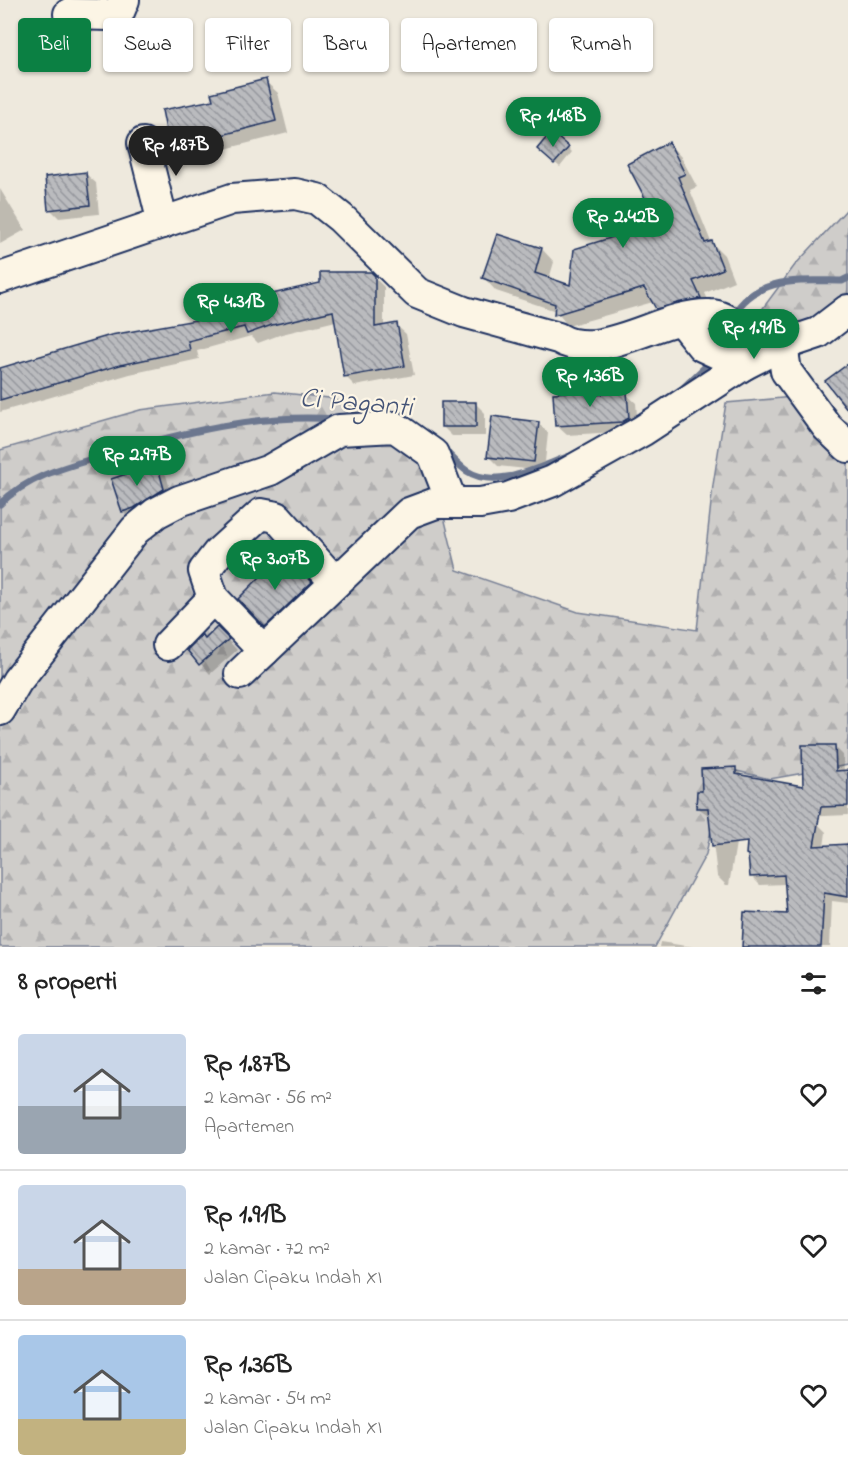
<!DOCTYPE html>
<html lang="id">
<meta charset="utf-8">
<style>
body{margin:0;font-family:"Indie Flower",sans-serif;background:#f6f6f6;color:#222;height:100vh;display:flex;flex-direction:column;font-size:22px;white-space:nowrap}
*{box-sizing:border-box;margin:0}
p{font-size:20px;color:#767676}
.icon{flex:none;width:33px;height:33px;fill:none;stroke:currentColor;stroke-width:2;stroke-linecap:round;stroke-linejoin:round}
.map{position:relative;height:947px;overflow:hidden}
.drawer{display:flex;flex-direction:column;background:#fff;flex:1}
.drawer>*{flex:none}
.banner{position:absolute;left:18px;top:18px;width:813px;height:54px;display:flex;gap:12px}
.price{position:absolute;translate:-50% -51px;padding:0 14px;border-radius:21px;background:#0b8043;color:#fff;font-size:20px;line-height:39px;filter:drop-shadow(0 2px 3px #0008)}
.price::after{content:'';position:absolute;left:50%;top:36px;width:18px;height:14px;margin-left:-9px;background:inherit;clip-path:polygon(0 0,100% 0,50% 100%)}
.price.on{background:#222;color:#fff}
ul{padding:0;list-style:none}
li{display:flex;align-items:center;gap:18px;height:150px;padding:0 18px}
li+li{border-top:2px solid #e0e0e0}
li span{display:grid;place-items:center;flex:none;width:168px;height:120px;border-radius:6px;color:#555}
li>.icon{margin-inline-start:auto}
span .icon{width:72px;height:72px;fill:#fffc;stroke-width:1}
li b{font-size:26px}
h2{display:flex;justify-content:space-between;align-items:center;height:72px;padding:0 18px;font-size:26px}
.chip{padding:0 21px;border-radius:6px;background:#fff;box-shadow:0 2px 4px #0004;font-size:21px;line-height:54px}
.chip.on{background:#0b8043;color:#fff}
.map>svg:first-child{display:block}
.forest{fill:url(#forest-firs);stroke:#757e94;stroke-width:1.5}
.shadow{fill:#0003}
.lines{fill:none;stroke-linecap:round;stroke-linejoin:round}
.stream{stroke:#6c778f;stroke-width:7}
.building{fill:url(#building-back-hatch);stroke:#1b2f5e;stroke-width:1.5}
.minor-casing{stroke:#1b2f5e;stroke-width:34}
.minor{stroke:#fcf5e5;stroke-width:30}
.labels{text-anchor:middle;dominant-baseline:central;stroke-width:4.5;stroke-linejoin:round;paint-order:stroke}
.water-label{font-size:28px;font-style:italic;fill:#445376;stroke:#fcf5e5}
</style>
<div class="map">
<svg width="848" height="947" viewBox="0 0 848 947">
<defs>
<pattern id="forest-firs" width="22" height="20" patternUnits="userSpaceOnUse" patternTransform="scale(1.5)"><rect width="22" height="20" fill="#cfcdca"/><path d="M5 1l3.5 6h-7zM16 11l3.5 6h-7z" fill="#b1b0b0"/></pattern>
<pattern id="building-back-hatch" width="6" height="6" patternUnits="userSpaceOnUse" patternTransform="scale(1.5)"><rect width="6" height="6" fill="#babbbe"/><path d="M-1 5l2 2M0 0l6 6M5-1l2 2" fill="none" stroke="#96989e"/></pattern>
</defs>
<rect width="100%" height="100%" fill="#eee9dd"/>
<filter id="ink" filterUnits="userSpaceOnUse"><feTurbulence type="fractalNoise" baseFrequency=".0167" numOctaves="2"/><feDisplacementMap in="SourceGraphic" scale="12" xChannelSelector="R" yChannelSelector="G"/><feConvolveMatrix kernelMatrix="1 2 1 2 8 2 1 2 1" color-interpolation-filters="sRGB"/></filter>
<g filter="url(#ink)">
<!-- forest -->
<g class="forest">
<polygon points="848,208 848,320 817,327 760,312 795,265"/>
<polygon points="275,392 329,398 417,429 437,488 457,570 578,612 697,630 713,485 726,403 804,396 848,423 848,765 770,779 724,768 706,854 655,947 0,947 0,450 140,410"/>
</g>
<!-- shadow -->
<g class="shadow">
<polygon points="265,81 278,93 288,133 225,149 226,153 184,161 171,149 214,101"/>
<polygon points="669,144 681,157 697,187 690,190 711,242 724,255 734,281 705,293 713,311 670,321 653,302 568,326 556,311 496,291 484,278 542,249 554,262 549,279 571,287 625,235 648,201"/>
<polygon points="568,148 572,152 560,167 543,153"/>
<polygon points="86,174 96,183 99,214 59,218 50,209"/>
<polygon points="0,189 25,230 0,244"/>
<polygon points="370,273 384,287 384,327 396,325 406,334 414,375 355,386 346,377 336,321 282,334 258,343 251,336 197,351 199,359 130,374 0,412 0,370 198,321 228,310"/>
<polygon points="594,392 599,396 626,394 636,403 638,428 632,431 567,435 557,426"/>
<polygon points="476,404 485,413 485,436 452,436 443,427"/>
<polygon points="538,423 548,433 544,471 498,466 488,456"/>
<polygon points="156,466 166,475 173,499 132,521 123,512"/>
<polygon points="280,571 305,574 325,597 280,640 240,599"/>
<polygon points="217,629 237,650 210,674 189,651"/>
<polygon points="834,746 843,755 844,772 848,772 848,815 801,817 817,823 826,832 824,847 848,846 848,903 832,901 830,947 786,947 786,884 760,885 752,877 751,839 737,837 729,885 726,885 717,876 710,816 698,808 704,793 735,768 743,776 805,787"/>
<polygon points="660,942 693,947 659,947"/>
</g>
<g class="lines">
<!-- stream -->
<g class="stream">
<path d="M733 316C756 275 801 281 842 281L848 278"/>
<polyline points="684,387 705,367 710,357"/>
<path d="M442 448C450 455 458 465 467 471 496 490 539 467 567 457"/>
<path d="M0 504C29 475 69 466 106 455 181 433 257 413 335 419"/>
</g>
</g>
<!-- building -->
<g class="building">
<polygon points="266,79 276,121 214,137 214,141 170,150 162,110 213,100 211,93"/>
<polygon points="551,132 569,147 554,164 537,149"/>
<polygon points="669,142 685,174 678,177 705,243 712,241 723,269 693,281 701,298 656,309 644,288 554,315 555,304 482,278 497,234 542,248 535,273 570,285 574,249 623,234 620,211 646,200 627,164"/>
<polygon points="86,172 90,205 48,210 45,177"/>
<polygon points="320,272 371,272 375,276 375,327 397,323 405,366 344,377 333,311 272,325 247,334 244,327 188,341 190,350 120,365 0,400 0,368 111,335 196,320 194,315 226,306 227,309 259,297 320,283"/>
<polygon points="848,364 848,410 825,381"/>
<polygon points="595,390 595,395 627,392 629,418 622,422 555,426 553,393"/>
<rect x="441" y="402" width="35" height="25"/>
<polygon points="492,416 539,422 534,462 487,457"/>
<polygon points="157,464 164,489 134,508 122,512 111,479"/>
<polygon points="290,558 312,582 265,627 238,599 274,563 280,568"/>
<polygon points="217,627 229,639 199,665 187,650 202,635 205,639"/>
<polygon points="802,745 835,745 836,771 848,770 848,806 821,807 814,846 848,844 848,897 824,893 821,947 742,947 744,912 787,914 784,875 750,877 748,855 746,854 747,842 712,846 708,808 696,808 697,791 702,791 701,769 736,767 736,774 803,786"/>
</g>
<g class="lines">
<defs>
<g id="minor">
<polyline points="69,14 110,15 119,12 124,0"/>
<polyline points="143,143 163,223"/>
<path d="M0 278 232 199 295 194 317 199 341 218 417 293 464 312 558 338C601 364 661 313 710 315 722 315 733 324 743 330 755 336 770 340 782 345"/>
<polyline points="681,320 702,346 743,365 782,345 818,333 848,310"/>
<polyline points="782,345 786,371 827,427 848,447"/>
<polyline points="168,645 213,598"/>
<polyline points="264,651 213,598 204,571 218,553 261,514 277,517 335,582"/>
<polyline points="240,674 409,513 436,503 480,503 508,498 553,481 642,431 743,365"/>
<polyline points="0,710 17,681 135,530 156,513 179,501 270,470 339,430 395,427 433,454 452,503"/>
</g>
</defs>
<!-- minor casing -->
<use href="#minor" class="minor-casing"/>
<!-- minor -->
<use href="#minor" class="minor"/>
</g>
</g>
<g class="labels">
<!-- water labels -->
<g class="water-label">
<text transform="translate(356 404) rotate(5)">Ci Paganti</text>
</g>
</g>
</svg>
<b class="price" style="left:553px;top:148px">Rp 1.48B</b>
<b class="price on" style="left:176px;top:177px">Rp 1.87B</b>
<b class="price" style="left:623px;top:249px">Rp 2.42B</b>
<b class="price" style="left:231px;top:334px">Rp 4.31B</b>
<b class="price" style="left:754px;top:360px">Rp 1.91B</b>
<b class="price" style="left:590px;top:408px">Rp 1.36B</b>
<b class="price" style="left:137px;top:487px">Rp 2.97B</b>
<b class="price" style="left:275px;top:591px">Rp 3.07B</b>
<div class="banner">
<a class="chip on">Beli</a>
<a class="chip">Sewa</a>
<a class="chip">Filter</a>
<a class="chip">Baru</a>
<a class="chip">Apartemen</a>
<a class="chip">Rumah</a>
</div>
</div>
<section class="drawer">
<h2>8 properti<svg class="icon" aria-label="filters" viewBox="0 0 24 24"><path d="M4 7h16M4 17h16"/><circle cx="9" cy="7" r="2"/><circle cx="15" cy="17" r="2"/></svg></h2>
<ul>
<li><span style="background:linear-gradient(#c9d6e8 60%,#9aa5b1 0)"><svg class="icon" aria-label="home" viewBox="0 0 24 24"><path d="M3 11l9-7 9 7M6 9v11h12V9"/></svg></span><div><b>Rp 1.87B</b><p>2 kamar · 56 m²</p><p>Apartemen</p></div><svg class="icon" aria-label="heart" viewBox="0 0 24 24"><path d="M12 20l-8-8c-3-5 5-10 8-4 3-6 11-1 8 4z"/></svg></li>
<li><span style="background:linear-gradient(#c9d6e8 70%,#b9a48a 0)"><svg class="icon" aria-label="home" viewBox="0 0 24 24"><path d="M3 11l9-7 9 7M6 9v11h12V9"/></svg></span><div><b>Rp 1.91B</b><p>2 kamar · 72 m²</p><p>Jalan Cipaku Indah XI</p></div><svg class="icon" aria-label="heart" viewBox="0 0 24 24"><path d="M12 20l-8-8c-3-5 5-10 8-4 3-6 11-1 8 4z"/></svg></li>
<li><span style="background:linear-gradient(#a9c7e8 70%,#c2b280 0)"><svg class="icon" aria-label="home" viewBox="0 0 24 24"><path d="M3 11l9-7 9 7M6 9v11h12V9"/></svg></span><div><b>Rp 1.36B</b><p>2 kamar · 54 m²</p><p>Jalan Cipaku Indah XI</p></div><svg class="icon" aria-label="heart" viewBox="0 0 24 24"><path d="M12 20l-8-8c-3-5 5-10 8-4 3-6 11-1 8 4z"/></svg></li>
</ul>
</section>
